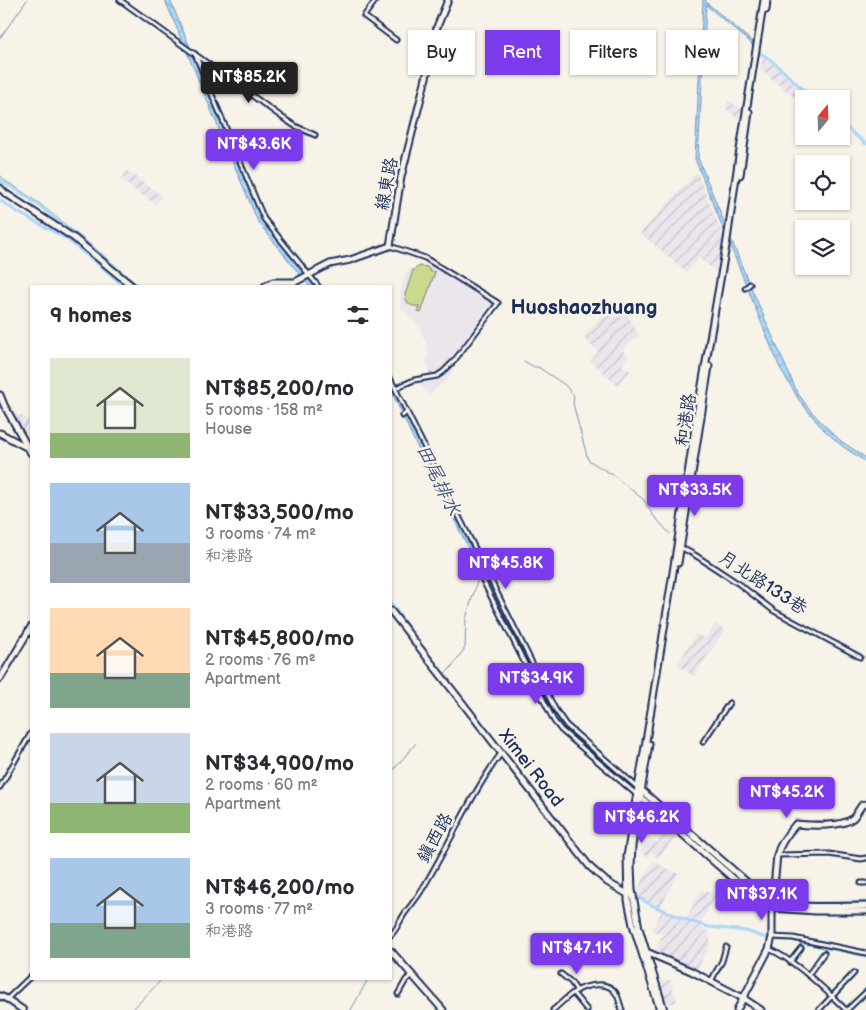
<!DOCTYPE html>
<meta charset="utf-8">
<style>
body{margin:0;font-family:"Balsamiq Sans","LXGW WenKai TC",sans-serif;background:#f2f2f3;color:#2b2b33;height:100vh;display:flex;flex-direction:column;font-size:19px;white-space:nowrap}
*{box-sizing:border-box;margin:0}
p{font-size:16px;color:#7c7c81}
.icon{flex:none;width:28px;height:28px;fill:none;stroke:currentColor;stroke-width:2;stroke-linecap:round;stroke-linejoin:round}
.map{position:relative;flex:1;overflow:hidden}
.details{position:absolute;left:30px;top:285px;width:362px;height:695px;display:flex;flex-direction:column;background:#fff;border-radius:0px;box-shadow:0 1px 4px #0004}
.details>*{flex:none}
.banner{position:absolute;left:408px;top:30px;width:382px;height:45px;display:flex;gap:10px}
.needle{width:32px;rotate:19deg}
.fabs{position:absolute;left:795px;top:90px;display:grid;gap:10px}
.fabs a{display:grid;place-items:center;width:55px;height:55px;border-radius:0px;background:#fff;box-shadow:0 1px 4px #0004;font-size:25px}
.price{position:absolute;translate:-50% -42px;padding:0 11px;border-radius:5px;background:#7c3aed;color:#fff;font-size:16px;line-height:32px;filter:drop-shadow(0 1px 2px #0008)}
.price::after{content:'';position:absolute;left:50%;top:30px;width:15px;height:11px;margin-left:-8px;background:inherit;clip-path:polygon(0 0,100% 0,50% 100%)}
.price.selected{background:#222;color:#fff}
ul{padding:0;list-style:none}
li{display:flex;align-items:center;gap:15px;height:125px;padding:0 20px}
li span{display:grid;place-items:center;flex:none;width:140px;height:100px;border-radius:0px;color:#555}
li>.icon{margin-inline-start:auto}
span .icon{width:60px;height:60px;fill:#fffc;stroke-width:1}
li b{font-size:21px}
h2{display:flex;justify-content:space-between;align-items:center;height:60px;padding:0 20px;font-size:21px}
.pill{padding:0 18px;border-radius:0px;background:#fff;box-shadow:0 1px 4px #0004;font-size:18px;line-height:45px}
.pill.selected{background:#7c3aed;color:#fff}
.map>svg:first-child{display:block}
.built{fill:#ebe5ec}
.industrial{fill:url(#industrial-furrows)}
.garden{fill:#cbd98d;stroke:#738476}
.water{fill:url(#water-waves);stroke:#7294ba}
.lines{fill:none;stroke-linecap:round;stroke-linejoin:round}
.stream{stroke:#7294ba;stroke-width:1}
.canal{stroke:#acd7f7;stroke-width:3}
.river{stroke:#acd7f7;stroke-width:5}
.street-casing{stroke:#1b2f5e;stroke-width:7}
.secondary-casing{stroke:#1b2f5e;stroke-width:9}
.street{stroke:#f7f3e8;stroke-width:3}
.secondary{stroke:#f7f3e8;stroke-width:5}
.labels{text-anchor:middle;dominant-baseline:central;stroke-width:5;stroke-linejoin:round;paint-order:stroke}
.street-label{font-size:18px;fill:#1b2f5e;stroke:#f7f3e8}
.water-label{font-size:19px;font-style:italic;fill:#38517d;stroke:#f7f3e8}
.quarter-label{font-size:20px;font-weight:bold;fill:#1b2f5e;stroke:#f7f3e8}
</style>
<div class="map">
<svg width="866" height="1010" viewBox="0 0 866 1010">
<defs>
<pattern id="industrial-furrows" width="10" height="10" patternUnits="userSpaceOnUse" patternTransform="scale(1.25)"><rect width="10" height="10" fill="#ebe5ec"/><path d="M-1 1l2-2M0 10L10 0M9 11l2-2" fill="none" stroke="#c9c5cd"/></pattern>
<pattern id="water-waves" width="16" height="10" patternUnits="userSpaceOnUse" patternTransform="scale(1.25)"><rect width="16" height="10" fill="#acd7f7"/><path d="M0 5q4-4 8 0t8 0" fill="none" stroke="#93b9d6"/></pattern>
</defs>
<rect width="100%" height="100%" fill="#f7f3e8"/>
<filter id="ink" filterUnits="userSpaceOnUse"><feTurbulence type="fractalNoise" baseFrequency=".02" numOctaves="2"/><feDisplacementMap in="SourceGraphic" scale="10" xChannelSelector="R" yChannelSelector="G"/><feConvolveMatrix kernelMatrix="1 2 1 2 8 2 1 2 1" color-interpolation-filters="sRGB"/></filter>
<g filter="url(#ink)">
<!-- built -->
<polygon class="built" points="426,261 495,304 472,334 448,379 429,395 419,383 428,375 429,365 425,362 429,354 427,349 426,341 421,333 421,328 400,307 402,283 407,272 411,268 420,271"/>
<!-- industrial -->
<g class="industrial">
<polygon points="765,56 812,99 804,99 804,106 760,69 763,57"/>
<polygon points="727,100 745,111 743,123 726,109"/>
<polygon points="127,171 162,196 156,205 121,180"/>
<polygon points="697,172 725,241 719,274 699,258 687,272 640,233"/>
<polygon points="613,305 627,314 639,335 622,350 629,356 622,365 630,371 617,385 590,361 598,352 583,337 602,315"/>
<polygon points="10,409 31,421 31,433 21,427"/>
<polygon points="715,624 725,630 694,676 677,665 696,634 705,639"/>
<polygon points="671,828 678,834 658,858 651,852 647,857 640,851 651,838 657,843"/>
<polygon points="653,861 678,874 660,908 635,895"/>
<polygon points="702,889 715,896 699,926 710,933 710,945 697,969 655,951 662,935 652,930 662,910 685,920"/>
<polygon points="670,980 677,1002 663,1005 657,983"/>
</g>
<!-- garden -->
<path class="garden" d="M420 266 427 267 431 272 432 271 435 272 421 313 418 312 419 306C411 307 406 304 405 295L413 270Z"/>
<!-- water -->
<g class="water">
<polygon points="165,0 170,0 263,220 315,286 309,286 258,222"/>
<polygon points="703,0 706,0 706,2 749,39 755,45 754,48 750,42 706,5 698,158 746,276 797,392 810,410 824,425 841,441 866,458 866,462 842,446 822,428 799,400 779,366 695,159"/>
<polygon points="391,383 555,711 563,724 632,784 631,788 564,730 557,721 551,712 412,436 391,390"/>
</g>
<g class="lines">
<!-- stream -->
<g class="stream">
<polyline points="0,38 27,0"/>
<polyline points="0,175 5,181 14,186 40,204 103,255 139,286"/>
<polyline points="524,361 534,367 538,367 565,385 574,396 573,403 577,419 588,460 613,475 644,500 652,514 670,534"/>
<polyline points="0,430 13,437"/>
<polyline points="707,565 715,570"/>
<polyline points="806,630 858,658"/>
<polyline points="444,674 450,669 465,648 466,618 478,579 485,577"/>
<polyline points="391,773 416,743"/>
<polyline points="132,1010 162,979"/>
<polyline points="351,1010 368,979"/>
</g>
<!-- canal -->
<g class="canal">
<polyline points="757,48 760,53 771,60 814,99"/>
<polyline points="841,123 866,144"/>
<polyline points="0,179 2,182 17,190 44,209 119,270 135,286"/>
<polyline points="0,200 19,213 67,239 108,272 124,286"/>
<polyline points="391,603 417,640 546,807"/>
<polyline points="602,875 622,888"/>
<polyline points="634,895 651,905 692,922 709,927 746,931 763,937 777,940 790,940 866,956"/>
</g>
<!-- river -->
<g class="river">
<polyline points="700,846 768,903 776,903"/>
<polyline points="799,904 866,903"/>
</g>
<defs>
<g id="street">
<polyline points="120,0 283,118 295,126 315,135"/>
<polyline points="376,0 364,16 396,40"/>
<polyline points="195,54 264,219 318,286"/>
<polyline points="390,246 425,258 498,303 454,361 443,372 437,376 414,380 396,388"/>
<polyline points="745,288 750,284"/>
<polyline points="391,380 555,709 566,725 637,787"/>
<polyline points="402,416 407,412"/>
<polyline points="680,547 695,555 739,584 774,611 860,657"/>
<polyline points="474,563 554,721 561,730 636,794"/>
<polyline points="703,742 729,703"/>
<polyline points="0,787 31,733"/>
<polyline points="777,855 829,854 861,859 866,858"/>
<polyline points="861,883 866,883"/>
<path d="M391 935C398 928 400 920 405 913 411 905 418 897 423 888 450 843 471 794 502 752"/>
<polyline points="772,937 793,938 866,953"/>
<path d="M769 949C795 960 826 990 846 1010"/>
<polyline points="790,962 801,948"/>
<polyline points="561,974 571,982 577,991"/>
<polyline points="808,975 824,953"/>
<polyline points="711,981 722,961 726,947"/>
<polyline points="573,993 587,1010"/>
<polyline points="398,994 406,980 412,975"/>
<polyline points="7,999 31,976"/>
<path d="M553 1010C560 1004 567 997 574 992 586 985 609 979 617 995 619 999 620 1005 622 1010"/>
<polyline points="819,1010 854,973"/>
<polyline points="847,1010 866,992"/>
</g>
<g id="secondary">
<polyline points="766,10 767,0"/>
<polyline points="740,175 749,112"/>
<polyline points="0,188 5,193 74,238 132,286"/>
<polyline points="265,286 273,282 295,282 330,264 350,260 390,246 401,177 430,62 437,27 448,0"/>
<polyline points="0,395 4,405 31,453"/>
<polyline points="0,433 28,448"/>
<polyline points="678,563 709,366"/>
<polyline points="391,611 590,867 607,882 629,895"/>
<polyline points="0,679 31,627"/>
<polyline points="649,744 632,846 631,865 632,890 639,928 664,1010"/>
<path d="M640 789 765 898C789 910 838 906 866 906"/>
<polyline points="639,796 760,902 772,908 815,911 866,911"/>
<polyline points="391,951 443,1010"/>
<polyline points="644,951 691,971 743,998 761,1010"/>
<polyline points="0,996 7,999 23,1010"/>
<polyline points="660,1010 633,925 628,900 627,857 637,793 647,735 672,579 697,414 727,240 739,156 764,0"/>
<path d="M737 1010 769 949 772 937V908L777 855C780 843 788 833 796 824 810 825 842 828 853 818 856 815 859 809 862 805L866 804"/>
</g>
</defs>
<!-- street casing -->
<use href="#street" class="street-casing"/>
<!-- secondary casing -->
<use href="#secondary" class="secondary-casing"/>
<!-- street -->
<use href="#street" class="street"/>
<!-- secondary -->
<use href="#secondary" class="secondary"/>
</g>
</g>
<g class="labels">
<!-- street labels -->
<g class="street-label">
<text transform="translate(387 184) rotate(-79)">線東路</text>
<text transform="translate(686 420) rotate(-81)">和港路</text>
<text transform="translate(763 583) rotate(33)">月北路133巷</text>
<text transform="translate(531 768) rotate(52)">Ximei Road</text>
<text transform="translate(435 838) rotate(-61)">鎮西路</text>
</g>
<!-- water labels -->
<g class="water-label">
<text transform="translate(438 480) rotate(64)">田尾排水</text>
</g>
<!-- quarter labels -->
<g class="quarter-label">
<text x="584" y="308">Huoshaozhuang</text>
</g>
</g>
</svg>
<div class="fabs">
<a><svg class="needle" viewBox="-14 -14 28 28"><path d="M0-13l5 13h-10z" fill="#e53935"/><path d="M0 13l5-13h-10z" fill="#7c7c81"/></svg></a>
<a><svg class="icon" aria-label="locate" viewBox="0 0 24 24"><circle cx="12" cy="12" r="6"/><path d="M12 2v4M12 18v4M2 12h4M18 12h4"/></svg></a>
<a><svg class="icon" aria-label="layers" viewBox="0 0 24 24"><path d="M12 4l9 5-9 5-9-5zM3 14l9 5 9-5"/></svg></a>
</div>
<b class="price selected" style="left:249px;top:104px">NT$85.2K</b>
<b class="price" style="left:254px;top:171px">NT$43.6K</b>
<b class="price" style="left:695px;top:517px">NT$33.5K</b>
<b class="price" style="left:506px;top:590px">NT$45.8K</b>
<b class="price" style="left:536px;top:705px">NT$34.9K</b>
<b class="price" style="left:787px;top:819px">NT$45.2K</b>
<b class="price" style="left:642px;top:844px">NT$46.2K</b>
<b class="price" style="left:762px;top:921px">NT$37.1K</b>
<b class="price" style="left:577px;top:975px">NT$47.1K</b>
<div class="banner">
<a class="pill">Buy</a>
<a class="pill selected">Rent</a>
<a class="pill">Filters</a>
<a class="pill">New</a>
</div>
<section class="details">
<h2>9 homes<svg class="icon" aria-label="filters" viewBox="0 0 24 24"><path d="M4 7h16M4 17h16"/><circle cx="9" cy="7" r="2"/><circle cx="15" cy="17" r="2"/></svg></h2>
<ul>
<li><span style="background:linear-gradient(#dfe7d0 75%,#8fb573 0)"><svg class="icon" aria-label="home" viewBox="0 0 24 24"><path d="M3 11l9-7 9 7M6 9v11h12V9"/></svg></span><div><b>NT$85,200/mo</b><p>5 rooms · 158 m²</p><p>House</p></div></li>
<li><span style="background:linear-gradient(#a9c7e8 60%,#9aa5b1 0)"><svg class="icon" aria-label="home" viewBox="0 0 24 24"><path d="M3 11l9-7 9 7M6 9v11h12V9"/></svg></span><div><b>NT$33,500/mo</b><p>3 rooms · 74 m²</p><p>和港路</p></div></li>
<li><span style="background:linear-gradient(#ffd9b3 65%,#7fa58c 0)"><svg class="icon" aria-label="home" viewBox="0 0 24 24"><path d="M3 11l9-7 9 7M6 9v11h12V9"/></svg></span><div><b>NT$45,800/mo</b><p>2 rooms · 76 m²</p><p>Apartment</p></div></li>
<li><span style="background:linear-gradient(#c9d6e8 70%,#8fb573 0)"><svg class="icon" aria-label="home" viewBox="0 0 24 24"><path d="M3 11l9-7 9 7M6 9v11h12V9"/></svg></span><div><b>NT$34,900/mo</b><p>2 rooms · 60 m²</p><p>Apartment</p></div></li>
<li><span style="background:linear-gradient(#a9c7e8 65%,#7fa58c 0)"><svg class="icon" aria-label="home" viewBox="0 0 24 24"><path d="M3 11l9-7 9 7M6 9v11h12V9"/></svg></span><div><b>NT$46,200/mo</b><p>3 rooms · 77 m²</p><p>和港路</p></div></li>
</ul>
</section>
</div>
